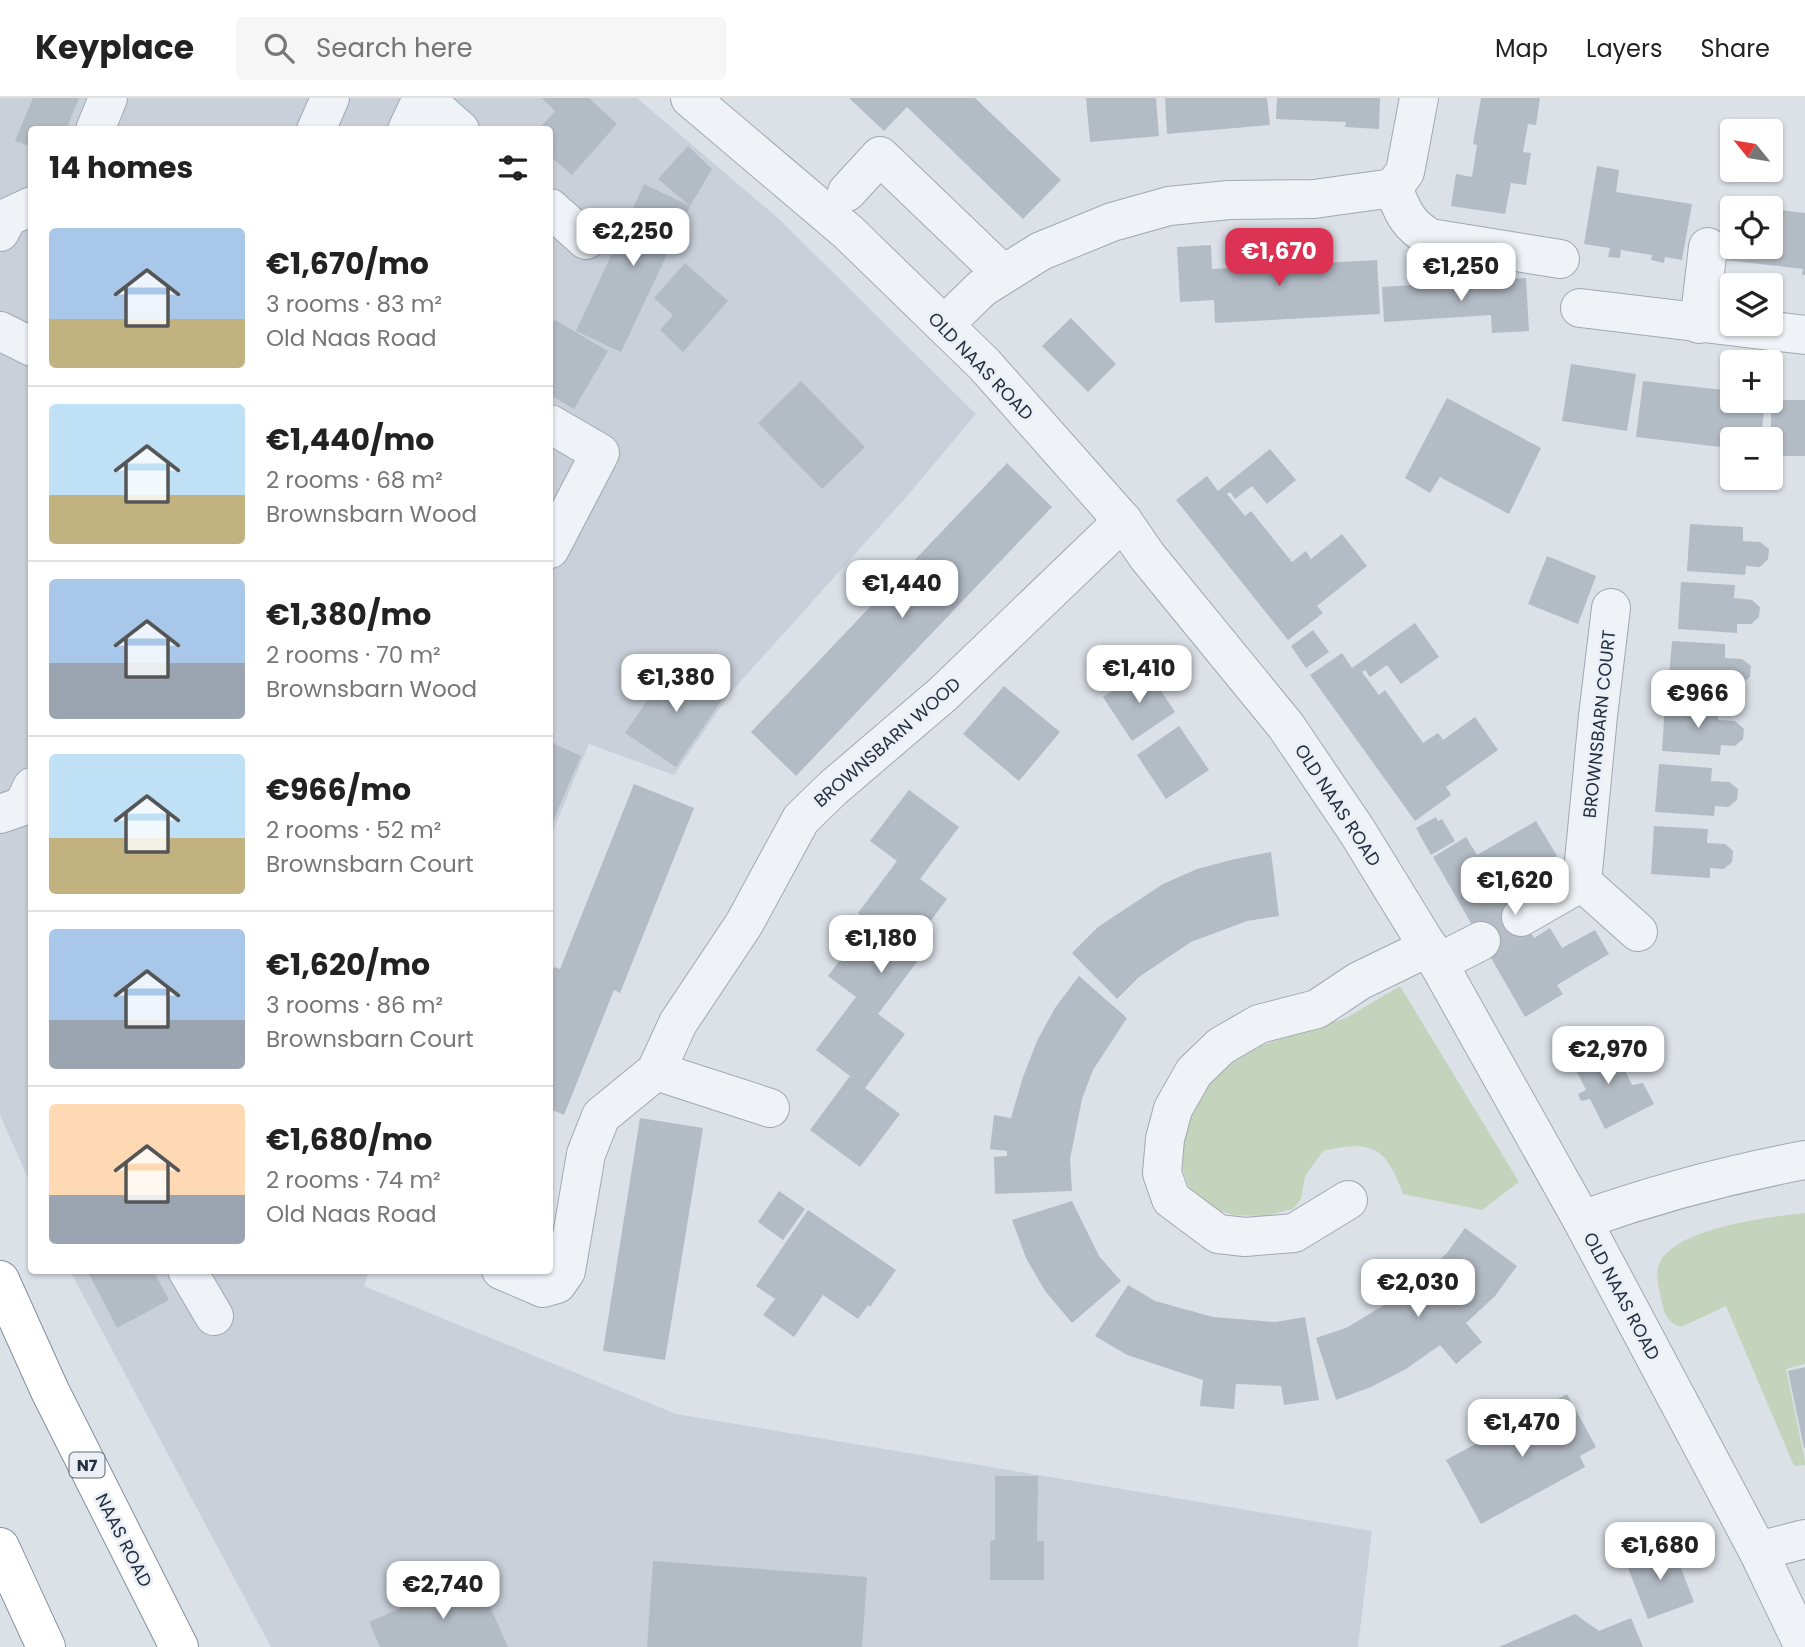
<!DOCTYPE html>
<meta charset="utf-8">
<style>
body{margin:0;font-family:Poppins,sans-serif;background:#f6f6f6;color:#222;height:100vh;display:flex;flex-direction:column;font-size:26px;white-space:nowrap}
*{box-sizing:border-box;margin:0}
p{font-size:23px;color:#767676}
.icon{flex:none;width:38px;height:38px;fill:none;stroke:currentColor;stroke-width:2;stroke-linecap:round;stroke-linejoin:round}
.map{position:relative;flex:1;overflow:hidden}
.sheet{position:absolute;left:28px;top:28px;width:525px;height:1148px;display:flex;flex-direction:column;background:#fff;border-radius:7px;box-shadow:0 2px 5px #0004}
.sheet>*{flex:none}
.needle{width:46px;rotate:300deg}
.buttons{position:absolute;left:1720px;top:21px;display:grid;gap:14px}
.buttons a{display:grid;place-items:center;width:63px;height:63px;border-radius:7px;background:#fff;box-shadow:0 2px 5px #0004;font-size:35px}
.price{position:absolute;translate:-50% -60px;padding:0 16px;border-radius:14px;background:#fff;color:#222;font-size:23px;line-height:46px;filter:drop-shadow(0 2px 4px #0008)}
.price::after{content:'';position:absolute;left:50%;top:42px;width:21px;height:16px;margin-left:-10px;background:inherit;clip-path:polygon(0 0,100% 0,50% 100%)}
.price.selected{background:#dc3253;color:#fff}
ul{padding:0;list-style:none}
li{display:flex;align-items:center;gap:21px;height:175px;padding:0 21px}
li+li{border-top:2px solid #e0e0e0}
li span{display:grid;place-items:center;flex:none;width:196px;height:140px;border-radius:7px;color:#555}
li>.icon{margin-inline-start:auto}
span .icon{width:84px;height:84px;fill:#fffc;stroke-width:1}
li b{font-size:30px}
h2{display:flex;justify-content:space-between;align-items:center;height:84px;padding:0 21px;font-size:30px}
header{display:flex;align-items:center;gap:42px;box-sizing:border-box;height:98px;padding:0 35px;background:#fff;border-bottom:2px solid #e0e0e0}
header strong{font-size:33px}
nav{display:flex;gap:38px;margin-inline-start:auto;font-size:24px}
.search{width:490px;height:63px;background:#f6f6f6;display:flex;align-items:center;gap:18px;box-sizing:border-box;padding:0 24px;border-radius:7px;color:#767676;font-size:26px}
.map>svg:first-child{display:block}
.built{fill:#cad0da}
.green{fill:#c3d3bc}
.building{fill:#b3bbc5}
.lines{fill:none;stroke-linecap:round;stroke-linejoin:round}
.minor-tunnel{stroke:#b7bdc6;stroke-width:38;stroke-dasharray:38 19;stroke-linecap:butt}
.minor-casing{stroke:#a1a8b2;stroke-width:40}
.highway-casing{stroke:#828fa0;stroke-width:40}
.minor{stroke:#eff2f6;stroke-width:38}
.highway{stroke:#fff;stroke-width:38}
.labels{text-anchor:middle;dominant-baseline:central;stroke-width:6;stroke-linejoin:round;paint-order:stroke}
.shield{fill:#ecf0f6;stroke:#606977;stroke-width:2}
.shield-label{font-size:16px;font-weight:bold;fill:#242f40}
.street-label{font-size:18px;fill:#242f40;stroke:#ecf0f6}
</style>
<header>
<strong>Keyplace</strong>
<div class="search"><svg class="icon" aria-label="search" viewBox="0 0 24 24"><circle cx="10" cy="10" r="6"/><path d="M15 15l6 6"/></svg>Search here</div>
<nav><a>Map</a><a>Layers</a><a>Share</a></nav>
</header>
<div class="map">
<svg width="1805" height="1549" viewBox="0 0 1805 1549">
<rect width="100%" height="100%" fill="#dce1e8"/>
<!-- built -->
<g class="built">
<polygon points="0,0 637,0 779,121 976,316 908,397 731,594 674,677 589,646 550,740 550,32 32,32 31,1087 0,1017"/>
<polygon points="70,1173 369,1173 364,1188 676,1316 1372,1433 1358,1549 271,1549"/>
</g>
<!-- green -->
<g class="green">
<path d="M1400 888 1519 1084 1482 1112 1403 1096C1386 1048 1371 1042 1323 1053L1305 1078 1301 1101 1293 1111 1264 1118 1234 1117 1202 1108 1188 1087 1179 1061 1182 1034 1198 1000 1223 971 1244 953 1346 920Z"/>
<path d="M1805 1115V1266L1786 1271 1805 1363V1367L1794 1368 1726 1208 1681 1229C1665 1224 1663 1211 1660 1196 1657 1183 1655 1170 1663 1159 1686 1129 1769 1119 1805 1115Z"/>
</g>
<!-- building -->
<g class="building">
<polygon points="33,0 79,0 66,32 32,32 32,49 15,43"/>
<polygon points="542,0 589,0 617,26 572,77 550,58 550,32 538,32 555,13"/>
<polygon points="849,0 975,0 1061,82 1023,121 907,9 884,33"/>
<polygon points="1086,0 1156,0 1159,38 1090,44"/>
<polygon points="1165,0 1267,0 1270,27 1167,36"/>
<polygon points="1277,0 1380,0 1379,31 1345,29 1346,24 1276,21"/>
<polygon points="1481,0 1540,0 1536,27 1528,26 1523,54 1531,55 1526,87 1511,85 1505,116 1451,108 1456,76 1472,79 1477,47 1473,46"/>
<polygon points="688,48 712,71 690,108 658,81"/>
<polygon points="1597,68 1619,72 1616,94 1692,106 1682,162 1665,159 1664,165 1651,162 1652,157 1621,152 1620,160 1608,159 1610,150 1584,146"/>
<polygon points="644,86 690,108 621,254 576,233"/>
<polygon points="1771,111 1805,115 1805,177 1802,177 1803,171 1725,162 1731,116 1732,149 1771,149"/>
<polygon points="1211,147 1212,171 1377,162 1380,216 1215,225 1214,202 1180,204 1177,149"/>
<polygon points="685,165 728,203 683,254 660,232 673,217 654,200"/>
<polygon points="1526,180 1529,233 1492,235 1491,217 1384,224 1382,189"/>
<polygon points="1071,220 1116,266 1088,294 1042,248"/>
<polygon points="555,222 608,253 574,311 550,297 550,230"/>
<polygon points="1571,266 1636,276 1627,333 1562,323"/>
<polygon points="801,283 865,349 822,391 758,325"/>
<polygon points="1643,283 1732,293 1732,303 1765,303 1761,341 1732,341 1732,373 1726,372 1729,350 1636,339"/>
<polygon points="1447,300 1541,350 1509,416 1440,379 1430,395 1405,380"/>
<rect x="1771" y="302" width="34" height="56"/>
<polygon points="1270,351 1296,382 1267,406 1252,388 1235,401 1230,394 1227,396 1245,418 1251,413 1292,464 1306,453 1311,461 1342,436 1367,468 1317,508 1323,515 1288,542 1176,402 1207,378 1218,393"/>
<polygon points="1007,365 1052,409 796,678 751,634"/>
<polygon points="1690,426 1743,429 1743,443 1760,444 1769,451 1768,461 1760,469 1746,468 1745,477 1687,473"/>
<polygon points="1547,458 1596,478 1578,526 1528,506"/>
<polygon points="1681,484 1735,487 1734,500 1752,502 1760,509 1759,519 1751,526 1737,526 1737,535 1678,531"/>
<polygon points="1415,525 1439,559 1401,586 1387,567 1370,579 1365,572 1362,574 1379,597 1385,592 1423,645 1438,635 1443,642 1475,619 1498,652 1446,689 1451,697 1415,723 1310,577 1342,555 1352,570"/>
<polygon points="1313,532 1329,554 1306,570 1291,548"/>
<polygon points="1672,543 1725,546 1725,560 1742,561 1751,568 1750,579 1741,586 1728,585 1727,595 1668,591"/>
<polygon points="675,562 726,596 676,669 625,635"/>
<polygon points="1146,570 1175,614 1132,643 1103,599"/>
<polygon points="1004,588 1060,634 1019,683 963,636"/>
<polygon points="1665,605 1718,609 1718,622 1735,623 1744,631 1743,641 1735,648 1721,647 1720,657 1662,653"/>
<polygon points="1179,628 1209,672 1166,701 1137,657"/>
<polygon points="550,644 581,658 550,730"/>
<polygon points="1659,666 1712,670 1711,683 1729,684 1738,691 1737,702 1728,709 1715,708 1714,718 1655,714"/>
<polygon points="634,686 694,710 620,895 614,892 564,1017 550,1011 550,881 554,869 560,871"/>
<polygon points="909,692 959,729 920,781 947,801 908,853 919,861 878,916 905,936 865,990 900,1016 860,1069 810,1032 850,978 816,952 856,899 828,878 869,824 858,815 897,763 870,743"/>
<polygon points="1436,719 1438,723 1442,721 1455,743 1431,757 1416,730"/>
<polygon points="1536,723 1557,758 1504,789 1534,840 1550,830 1562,850 1595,832 1609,856 1557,887 1563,896 1525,919 1433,759 1466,739 1477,757"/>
<polygon points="1654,728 1708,731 1707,745 1725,746 1733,753 1732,764 1724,771 1710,770 1710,780 1651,776"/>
<polygon points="1271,754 1279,818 1247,823 1191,844 1139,879 1117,901 1072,855 1098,829 1163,786 1197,771 1235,761"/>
<polygon points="1079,878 1127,920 1093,972 1082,1001 1070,1061 1072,1093 995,1096 994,1059 1007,1058 1007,1053 990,1051 994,1017 1011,1020 1023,979 1037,943 1055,910"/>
<polygon points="1587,942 1597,963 1616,954 1632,987 1643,985 1654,1006 1605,1031 1590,1001 1581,1003 1578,996 1586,992 1566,952"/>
<polygon points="640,1020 703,1030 665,1262 603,1253"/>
<polygon points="779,1093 805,1111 783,1142 758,1124"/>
<polygon points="1072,1103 1099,1158 1121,1183 1072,1225 1045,1193 1026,1160 1012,1122"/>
<polygon points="808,1112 896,1172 870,1209 868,1207 858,1221 823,1197 794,1239 763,1217 775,1201 756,1188"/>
<polygon points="1465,1130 1517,1168 1495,1198 1466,1225 1482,1244 1456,1266 1440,1247 1406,1271 1371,1289 1336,1302 1316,1240 1346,1230 1401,1197 1447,1155"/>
<polygon points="87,1172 153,1172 169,1202 117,1230"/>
<polygon points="1128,1187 1155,1203 1213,1219 1275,1224 1305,1219 1319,1302 1284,1307 1281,1288 1236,1286 1234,1311 1200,1308 1203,1282 1127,1257 1095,1238"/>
<polygon points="1805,1269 1805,1350 1804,1350 1788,1273"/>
<polygon points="1567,1296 1596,1349 1580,1358 1585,1369 1481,1426 1446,1362"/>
<polygon points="995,1378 1038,1378 1037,1443 1044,1443 1044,1482 990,1482 990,1443 995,1442"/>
<polygon points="1672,1447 1694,1504 1648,1521 1626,1465"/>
<polygon points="653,1463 867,1479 862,1549 647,1549"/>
<polygon points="476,1477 508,1549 380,1549 369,1524"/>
<polygon points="1575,1516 1599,1533 1631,1520 1643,1549 1499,1549"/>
</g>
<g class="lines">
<!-- minor-tunnel -->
<polyline class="minor-tunnel" points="1481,843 1521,819"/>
<defs>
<g id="minor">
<polyline points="424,0 460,32"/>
<polyline points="690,0 848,134 984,266 1123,423 1147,458 1286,628 1357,733 1438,865 1582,1122 1758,1453 1804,1549"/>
<polyline points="95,32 108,0"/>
<polyline points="316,32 330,0"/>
<polyline points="407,32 422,0"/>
<path d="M1393 90C1403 114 1407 126 1430 140L1560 161"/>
<polyline points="847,94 880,58 1003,176"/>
<polyline points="550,110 586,142"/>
<polyline points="0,134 8,119 32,108"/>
<polyline points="1580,210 1805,237"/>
<polyline points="1699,226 1708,149"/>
<polyline points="944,227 982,190 1041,153 1112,124 1169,108 1229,102 1314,101 1393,90 1405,74 1419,0"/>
<polyline points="0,233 32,249"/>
<polyline points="550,326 600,355 550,451"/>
<polyline points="1611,510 1598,618 1582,784 1638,834"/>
<polyline points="0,716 23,708 32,689"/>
<polyline points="1521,819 1582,784"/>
<polyline points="1438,865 1481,843"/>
<polyline points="656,973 770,1010"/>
<polyline points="1348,1102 1294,1135 1245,1139 1218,1136 1171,1101 1162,1075 1165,1041 1173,1011 1194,974 1221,948 1259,926 1317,911 1359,883 1429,849"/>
<path d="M1582 1122C1658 1095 1726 1077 1805 1062"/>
<polyline points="187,1172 214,1218"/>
<polyline points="501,1172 543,1190 557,1186 566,1173 586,1056 601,1018 656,973 678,925 744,826 801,721 833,690 943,596 1123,423"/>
<polyline points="1758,1453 1805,1441"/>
</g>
<g id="highway">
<polyline points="0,1182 50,1293 179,1549"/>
<polyline points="0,1449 46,1549"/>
</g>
</defs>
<!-- minor casing -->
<use href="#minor" class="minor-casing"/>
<!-- highway casing -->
<use href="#highway" class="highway-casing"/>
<!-- minor -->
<use href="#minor" class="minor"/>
<!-- highway -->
<use href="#highway" class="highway"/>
</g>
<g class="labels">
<!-- shield labels -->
<rect class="shield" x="69.5" y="1354.5" width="35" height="25" rx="5"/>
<g class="shield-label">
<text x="87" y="1367">N7</text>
</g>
<!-- street labels -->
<g class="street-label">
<text transform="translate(981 268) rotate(46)">OLD NAAS ROAD</text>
<text transform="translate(1599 626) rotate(-84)">BROWNSBARN COURT</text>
<text transform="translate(887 644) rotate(-41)">BROWNSBARN WOOD</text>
<text transform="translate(1338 707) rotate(57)">OLD NAAS ROAD</text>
<text transform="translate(1622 1198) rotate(62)">OLD NAAS ROAD</text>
<text transform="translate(124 1442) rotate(63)">NAAS ROAD</text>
</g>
</g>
</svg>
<div class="buttons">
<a><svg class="needle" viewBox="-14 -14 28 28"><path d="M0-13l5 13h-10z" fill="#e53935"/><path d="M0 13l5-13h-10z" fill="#767676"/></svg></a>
<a><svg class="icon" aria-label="locate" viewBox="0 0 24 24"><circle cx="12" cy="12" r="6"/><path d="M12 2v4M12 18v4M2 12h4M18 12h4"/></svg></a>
<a><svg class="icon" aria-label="layers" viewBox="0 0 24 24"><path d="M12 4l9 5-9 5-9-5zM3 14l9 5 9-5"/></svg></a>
<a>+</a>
<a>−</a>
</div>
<b class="price" style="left:633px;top:170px">€2,250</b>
<b class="price selected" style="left:1279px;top:190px">€1,670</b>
<b class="price" style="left:1461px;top:205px">€1,250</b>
<b class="price" style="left:902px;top:522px">€1,440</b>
<b class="price" style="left:1139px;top:607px">€1,410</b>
<b class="price" style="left:676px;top:616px">€1,380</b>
<b class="price" style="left:1698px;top:632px">€966</b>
<b class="price" style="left:1515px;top:819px">€1,620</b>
<b class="price" style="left:881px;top:877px">€1,180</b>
<b class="price" style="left:1608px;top:988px">€2,970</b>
<b class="price" style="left:1418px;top:1221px">€2,030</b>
<b class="price" style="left:1522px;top:1361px">€1,470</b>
<b class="price" style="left:1660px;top:1484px">€1,680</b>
<b class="price" style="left:443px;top:1523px">€2,740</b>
<section class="sheet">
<h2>14 homes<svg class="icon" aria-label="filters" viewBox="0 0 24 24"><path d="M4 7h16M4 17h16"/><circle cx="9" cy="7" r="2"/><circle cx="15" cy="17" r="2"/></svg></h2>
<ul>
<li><span style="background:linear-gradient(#a9c7e8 65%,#c2b280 0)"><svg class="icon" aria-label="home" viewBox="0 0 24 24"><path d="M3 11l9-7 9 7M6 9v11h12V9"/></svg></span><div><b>€1,670/mo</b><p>3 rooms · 83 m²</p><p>Old Naas Road</p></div></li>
<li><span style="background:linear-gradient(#bfe0f5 65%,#c2b280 0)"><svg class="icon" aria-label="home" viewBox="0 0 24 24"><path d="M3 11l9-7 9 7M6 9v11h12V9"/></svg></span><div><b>€1,440/mo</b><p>2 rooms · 68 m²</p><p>Brownsbarn Wood</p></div></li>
<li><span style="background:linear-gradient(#a9c7e8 60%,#9aa5b1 0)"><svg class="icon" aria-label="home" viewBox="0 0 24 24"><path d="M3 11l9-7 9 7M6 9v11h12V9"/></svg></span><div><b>€1,380/mo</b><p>2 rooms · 70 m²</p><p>Brownsbarn Wood</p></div></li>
<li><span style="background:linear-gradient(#bfe0f5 60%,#c2b280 0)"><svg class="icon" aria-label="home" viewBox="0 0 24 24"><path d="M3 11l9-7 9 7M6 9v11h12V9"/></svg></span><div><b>€966/mo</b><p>2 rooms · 52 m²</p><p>Brownsbarn Court</p></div></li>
<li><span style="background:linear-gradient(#a9c7e8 65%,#9aa5b1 0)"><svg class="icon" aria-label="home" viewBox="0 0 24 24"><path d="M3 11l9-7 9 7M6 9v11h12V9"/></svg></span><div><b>€1,620/mo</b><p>3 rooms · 86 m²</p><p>Brownsbarn Court</p></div></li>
<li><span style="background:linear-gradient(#ffd9b3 65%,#9aa5b1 0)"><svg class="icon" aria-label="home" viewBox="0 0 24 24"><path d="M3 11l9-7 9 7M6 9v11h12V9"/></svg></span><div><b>€1,680/mo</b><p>2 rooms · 74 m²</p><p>Old Naas Road</p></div></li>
</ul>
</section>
</div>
